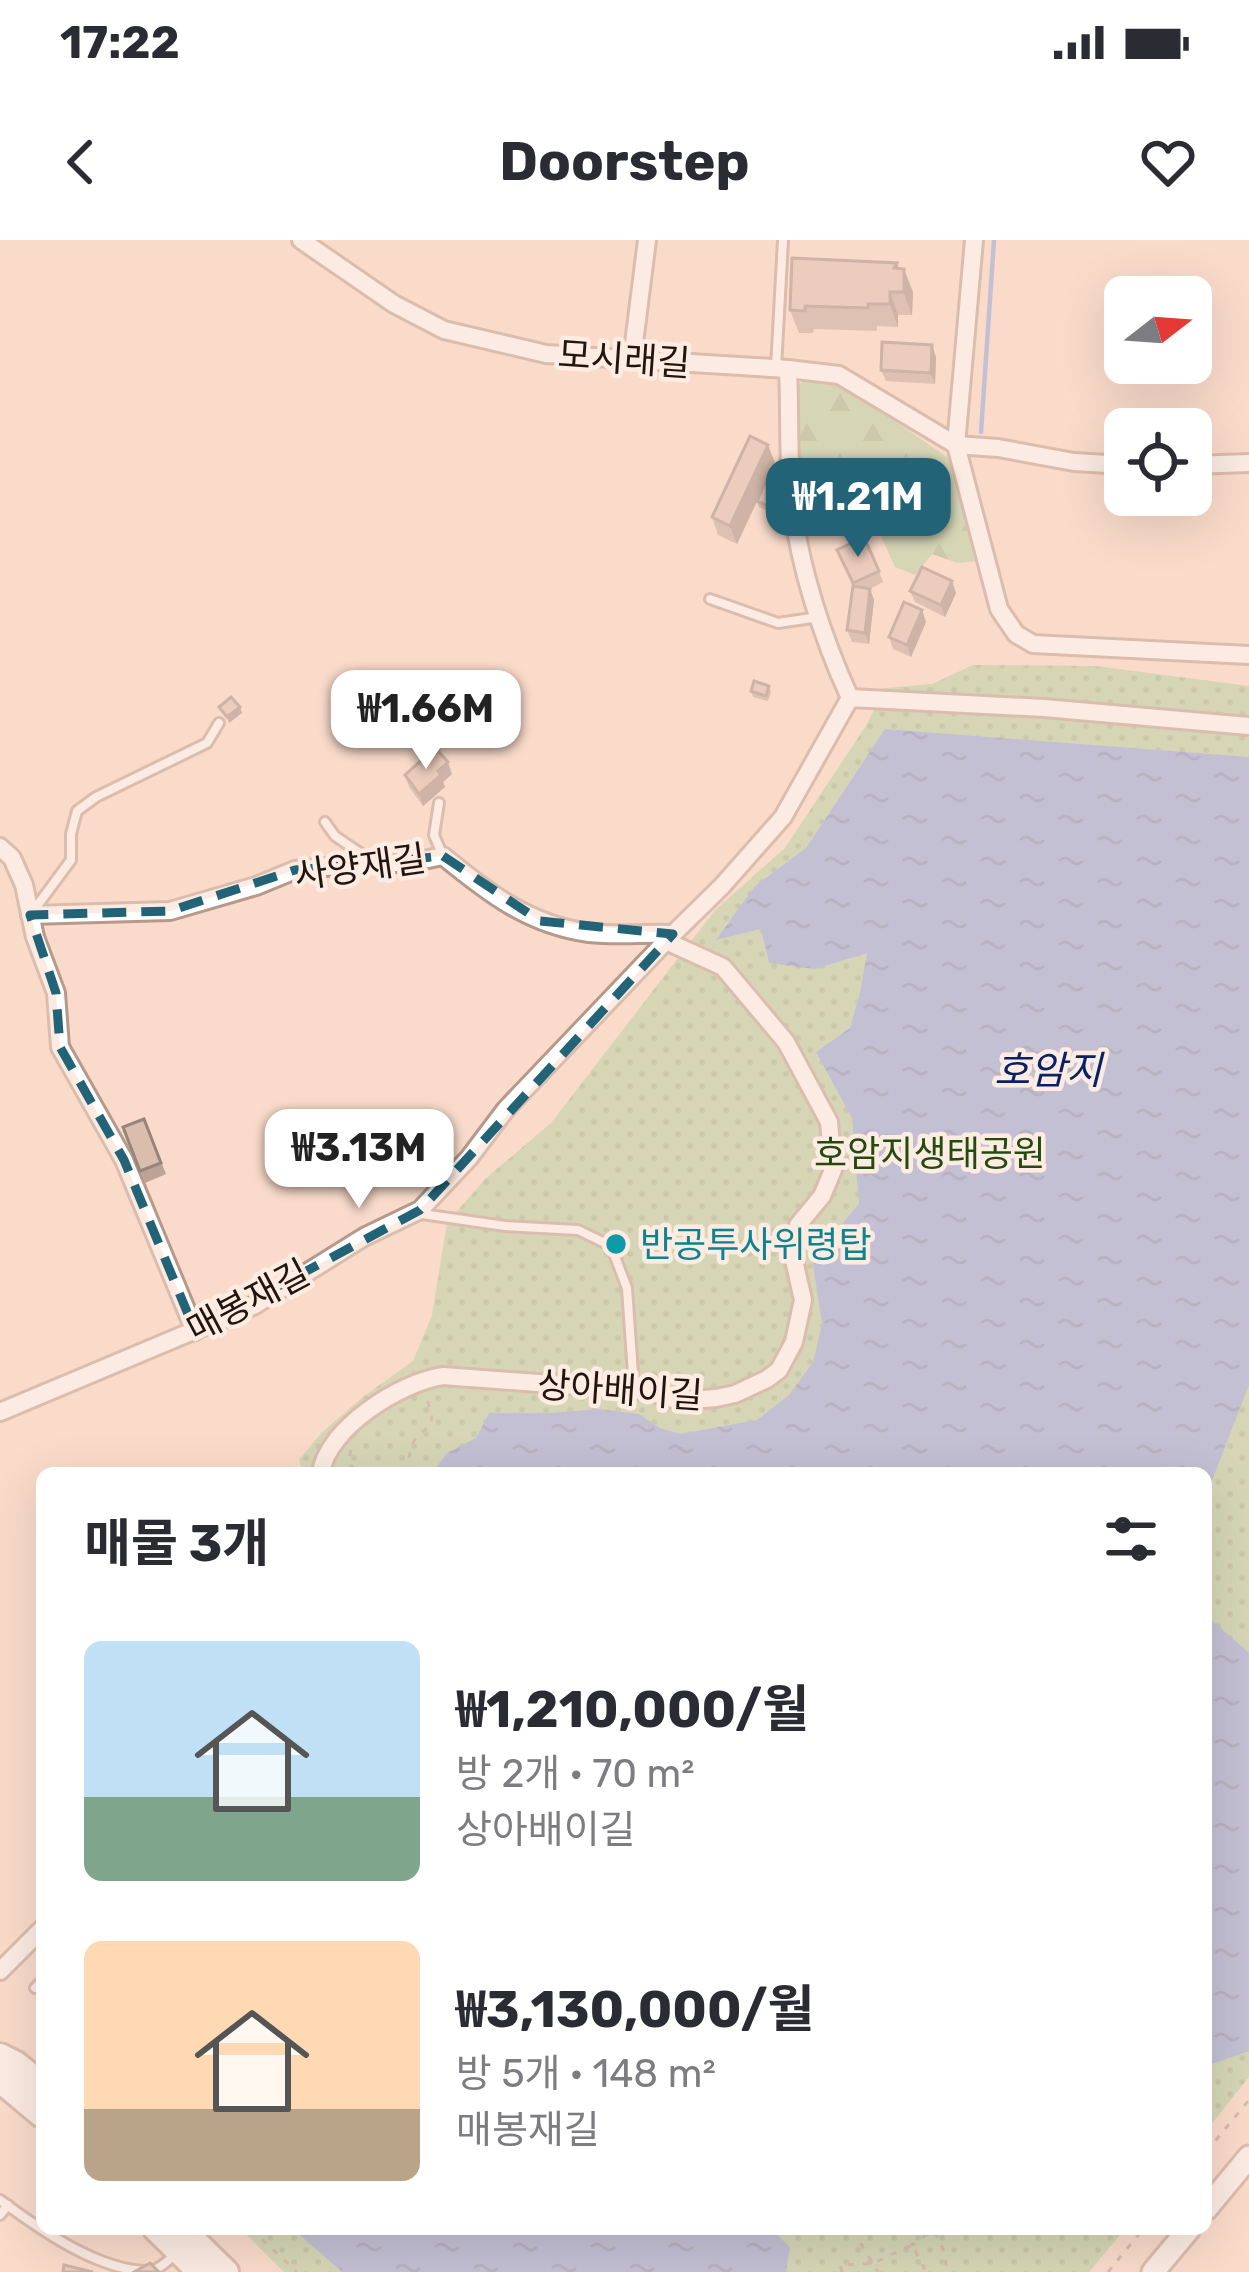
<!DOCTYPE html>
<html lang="ko">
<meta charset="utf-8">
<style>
body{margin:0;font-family:Rubik,"Noto Sans KR",sans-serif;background:#f7f7f7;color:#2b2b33;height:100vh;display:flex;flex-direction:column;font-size:45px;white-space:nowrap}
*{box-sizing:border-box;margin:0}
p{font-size:39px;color:#7c7c81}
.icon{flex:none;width:66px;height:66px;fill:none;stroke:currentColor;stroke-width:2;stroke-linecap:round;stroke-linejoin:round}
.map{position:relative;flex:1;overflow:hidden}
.panel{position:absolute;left:36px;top:1227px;width:1176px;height:768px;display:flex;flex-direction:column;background:#fff;border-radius:18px;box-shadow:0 12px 48px #0002}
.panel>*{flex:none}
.needle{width:78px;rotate:73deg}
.buttons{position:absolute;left:1104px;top:36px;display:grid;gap:24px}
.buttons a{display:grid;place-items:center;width:108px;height:108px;border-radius:18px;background:#fff;box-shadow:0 12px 48px #0002;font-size:60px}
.price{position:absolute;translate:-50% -102px;padding:0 27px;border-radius:24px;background:#fff;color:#222;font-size:39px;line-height:78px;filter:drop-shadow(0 3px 6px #0008)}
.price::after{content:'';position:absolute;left:50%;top:72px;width:36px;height:27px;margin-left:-18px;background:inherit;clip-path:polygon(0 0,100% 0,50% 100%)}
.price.on{background:#236378;color:#fff}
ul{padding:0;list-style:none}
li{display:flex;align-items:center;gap:36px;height:300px;padding:0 48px}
li span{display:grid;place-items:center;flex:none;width:336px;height:240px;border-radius:18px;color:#555}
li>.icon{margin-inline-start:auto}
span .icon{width:144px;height:144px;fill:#fffc;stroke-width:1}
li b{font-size:51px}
h2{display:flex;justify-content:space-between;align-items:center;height:144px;padding:0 48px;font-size:51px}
.status{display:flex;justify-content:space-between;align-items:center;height:84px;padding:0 60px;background:#fff;direction:ltr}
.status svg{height:33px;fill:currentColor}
header{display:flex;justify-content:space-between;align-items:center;height:156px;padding:0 48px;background:#fff;font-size:54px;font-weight:700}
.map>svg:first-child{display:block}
.forest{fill:url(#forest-firs)}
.park{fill:url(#park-dots)}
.water{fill:url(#water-ripples)}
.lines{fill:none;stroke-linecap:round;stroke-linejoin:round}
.stream{stroke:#83a1df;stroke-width:4.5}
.service-casing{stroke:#b6998a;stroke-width:14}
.minor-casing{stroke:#b6998a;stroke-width:22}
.tertiary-casing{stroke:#b6998a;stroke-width:27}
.secondary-casing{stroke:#b6998a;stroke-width:30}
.path{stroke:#ae978a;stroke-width:3;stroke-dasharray:6 9;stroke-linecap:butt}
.service{stroke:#fff;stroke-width:8}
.minor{stroke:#fff;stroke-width:16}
.tertiary{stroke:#fff;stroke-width:21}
.secondary{stroke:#fff;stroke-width:24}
.wall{fill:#bca396}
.shaded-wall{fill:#99847a}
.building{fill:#dbbdae;stroke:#99847a;stroke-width:3}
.marked{fill:none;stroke:#236378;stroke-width:9;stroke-dasharray:24 15;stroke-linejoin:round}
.culture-dot{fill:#0f9aa8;stroke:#feebe2;stroke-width:4.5}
.labels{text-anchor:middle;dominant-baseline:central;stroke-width:9;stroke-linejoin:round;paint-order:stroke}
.street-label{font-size:36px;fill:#201610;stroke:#feebe2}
.park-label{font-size:36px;fill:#224c0f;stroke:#feebe2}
.culture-label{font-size:36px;fill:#0d838f;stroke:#feebe2;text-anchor:start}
.water-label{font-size:39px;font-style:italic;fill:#082268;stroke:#feebe2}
</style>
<div class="status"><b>17:22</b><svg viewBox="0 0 49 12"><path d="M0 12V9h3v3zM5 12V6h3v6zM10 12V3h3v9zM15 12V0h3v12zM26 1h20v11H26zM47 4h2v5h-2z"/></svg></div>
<header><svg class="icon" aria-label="back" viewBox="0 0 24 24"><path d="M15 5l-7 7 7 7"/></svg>Doorstep<svg class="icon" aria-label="heart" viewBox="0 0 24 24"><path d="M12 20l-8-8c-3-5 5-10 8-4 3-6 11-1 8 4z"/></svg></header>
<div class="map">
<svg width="1249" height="2032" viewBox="0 0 1249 2032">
<defs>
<pattern id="forest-firs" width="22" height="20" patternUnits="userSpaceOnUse" patternTransform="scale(3)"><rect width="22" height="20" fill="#acd09f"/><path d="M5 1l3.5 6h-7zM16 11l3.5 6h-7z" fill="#94b288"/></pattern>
<pattern id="park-dots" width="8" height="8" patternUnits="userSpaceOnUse" patternTransform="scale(3)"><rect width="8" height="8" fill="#acd09f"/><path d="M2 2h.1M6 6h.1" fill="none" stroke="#94b288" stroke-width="1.8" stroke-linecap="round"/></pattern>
<pattern id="water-ripples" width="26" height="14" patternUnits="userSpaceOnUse" patternTransform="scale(3)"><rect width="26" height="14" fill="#83a1df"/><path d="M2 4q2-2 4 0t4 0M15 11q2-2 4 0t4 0" fill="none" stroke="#6b82b3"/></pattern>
</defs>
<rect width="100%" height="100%" fill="#fadbcb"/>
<!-- forest -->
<polygon class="forest" points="803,141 836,141 953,221 979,321 958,323 932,314 915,335 895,327 873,279 845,263 812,270 801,264 795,148"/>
<!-- park -->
<g class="park">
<polygon points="973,425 1096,426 1249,446 1249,1837 1206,1891 1206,1233 303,1233 299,1220 322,1192 364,1156 413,1121 432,1075 447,983 485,939 551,883 715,670 785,608 867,484 885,448 932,444"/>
<polygon points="241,1989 1125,1989 1089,2032 284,2032"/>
</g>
<!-- water -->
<g class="water">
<polygon points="885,489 1249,517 1249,1145 1206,1256 1206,1233 432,1233 447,1213 476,1198 489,1173 549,1173 598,1169 639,1174 660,1188 680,1194 757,1180 789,1155 813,1122 822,1084 812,1018 859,964 852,878 816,812 850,788 860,753 867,713 815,729 769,723 761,689 716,700 755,646 806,608"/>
<polygon points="1206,1375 1249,1413 1249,1811 1206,1826"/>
<polygon points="293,1989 771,1989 790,2007 786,2032 342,2032"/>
</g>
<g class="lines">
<!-- stream -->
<polyline class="stream" points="981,192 994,0"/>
<defs>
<g id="service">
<polyline points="776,128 783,0"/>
<polyline points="710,359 778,383 819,377"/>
<polyline points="439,563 434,595 442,614"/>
<polyline points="325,582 335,596 363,615 364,622"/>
<polyline points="31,674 71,620 71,594 77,571 96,557 207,503 219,483"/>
<polyline points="422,974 505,986 578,990 611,1006 627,1048 634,1148"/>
<polyline points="35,1748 42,1741"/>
<path d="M0 1960C38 1988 99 2032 150 2031 159 2029 167 2022 173 2016"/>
<polyline points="0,1975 8,1965"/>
</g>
<g id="minor">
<polyline points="301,0 394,64 444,90 546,114 788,129 839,135 956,205 998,208 1074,222 1125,225"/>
<polyline points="974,0 956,205 999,369 1016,394 1033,404 1249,415"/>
<polyline points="632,119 647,0"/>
<path d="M788 129C790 172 788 217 792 260 798 324 823 399 850 458"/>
<polyline points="1191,225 1249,223"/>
<polyline points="0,607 12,618 24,645 35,697 56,753 60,807 124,920 195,1091"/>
<path d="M30 675 170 671 256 646 295 630 365 623H409L443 616C488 653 529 685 589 693 616 696 645 693 673 694"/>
<polyline points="0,1172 255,1065 364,997 420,970 469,918 506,869 666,701"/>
<path d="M321 1233C327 1188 401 1142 443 1136L647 1151 680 1161 716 1158 735 1154 767 1139 779 1130 794 1102 803 1060 794 1020 798 985 822 956 833 930 829 882 786 802 723 727 666 701 722 646 783 577 850 458 1044 468 1249 486"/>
<polyline points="0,1731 42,1689"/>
</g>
<g id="tertiary">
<polyline points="1206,1969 1249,1917"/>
<polyline points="1153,2032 1189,1989"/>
</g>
<g id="secondary">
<polyline points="0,1816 16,1824 42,1845"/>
<polyline points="0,1840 42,1875"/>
<polyline points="156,1989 200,2032"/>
<polyline points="182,1989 226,2032"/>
</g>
</defs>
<!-- service casing -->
<use href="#service" class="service-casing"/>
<!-- minor casing -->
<use href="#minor" class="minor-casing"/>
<!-- tertiary casing -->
<use href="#tertiary" class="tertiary-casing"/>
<!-- secondary casing -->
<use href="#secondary" class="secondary-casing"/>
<!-- path -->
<g class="path">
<polyline points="351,1210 349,1219 354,1233"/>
<path d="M407 1233C410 1213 409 1197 430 1187L432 1177 426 1155"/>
<polyline points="1206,1912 1249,1860"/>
<polyline points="251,1989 297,2032"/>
<polyline points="856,1989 859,2001 878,2032"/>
<polyline points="905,1989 912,2005 934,1989"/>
<polyline points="935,1992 944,2011 947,2032"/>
<polyline points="842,2032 840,2025 874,2023 912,2005 926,2032"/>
<polyline points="1108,2032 1143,1989"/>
</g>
<!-- service -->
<use href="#service" class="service"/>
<!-- minor -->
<use href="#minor" class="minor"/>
<!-- tertiary -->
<use href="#tertiary" class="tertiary"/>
<!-- secondary -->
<use href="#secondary" class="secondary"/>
</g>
<!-- wall -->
<g class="wall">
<polygon points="899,28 913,52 912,75 898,75 898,87 877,86 877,91 814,89 813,93 799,93 790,70"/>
<polygon points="936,117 935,144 886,141 881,130"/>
<polygon points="775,223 767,239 780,250 770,272 759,267 757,261 760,253 737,304 718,295 712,277"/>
<polygon points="837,310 879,331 883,342 870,349 874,360 869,404 852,402 847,390 853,346"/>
<polygon points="910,351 956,353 945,377 915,362"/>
<polygon points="926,382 911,417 893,409 889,397"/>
<polygon points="769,446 771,452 768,461 753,457 751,451"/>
<polygon points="427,522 452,534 443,542 445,547 423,566 409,547 405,535"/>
<polygon points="144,879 166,934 145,943 123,887"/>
</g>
<!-- shaded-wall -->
<g class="shaded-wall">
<polygon points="897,23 904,43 904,29 913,52 912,75 894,28"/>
<polygon points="890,52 898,75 898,87 890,64"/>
<polygon points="932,105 936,117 935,144 931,133"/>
<polygon points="768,205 775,223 737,304 730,286"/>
<polygon points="778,244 780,250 770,272 768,266"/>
<polygon points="952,341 956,353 945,377 941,365"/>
<polygon points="870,349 874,360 869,404 865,393"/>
<polygon points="922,370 926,382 911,417 907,405"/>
<polygon points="240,467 242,473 229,483 227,477"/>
<polygon points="448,522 452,534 443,542 445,547 423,566 419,554 438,531"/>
</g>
<!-- building -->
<g class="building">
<polygon points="792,18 897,23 894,28 904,29 904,52 890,52 890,64 868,64 868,68 805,66 805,71 790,70"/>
<polygon points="882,102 932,105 931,133 881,130"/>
<polygon points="750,196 768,205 730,286 712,277"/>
<polygon points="767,239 778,244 768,266 757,261"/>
<polygon points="864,297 879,331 853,343 837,310"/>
<polygon points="922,327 952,341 941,365 910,351"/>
<polygon points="853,346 870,349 865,393 847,390"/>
<polygon points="904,362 922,370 907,405 889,397"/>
<polygon points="754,441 769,446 766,456 751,451"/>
<polygon points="231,457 240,467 227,477 219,467"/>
<polygon points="438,511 448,522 438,531 441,535 419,554 405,535 424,518 427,522"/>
<polygon points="144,879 161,923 140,931 123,887"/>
<polygon points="150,2023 159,2032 134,2032"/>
<polygon points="64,2025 93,2032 63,2032"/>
</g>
<!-- marked area -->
<path d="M0 0H1249V2032H0ZM443 616 540 681 673 694 420 970 195 1091 124 920 60 807 56 753 30 675 170 671 295 630Z" fill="#fadbcb" fill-opacity=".55" fill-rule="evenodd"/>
<path class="marked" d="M443 616 540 681 673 694 420 970 195 1091 124 920 60 807 56 753 30 675 170 671 295 630Z"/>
<!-- markers -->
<circle class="culture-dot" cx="616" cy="1004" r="12"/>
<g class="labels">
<!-- street labels -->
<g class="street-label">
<text transform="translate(624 119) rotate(4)">모시래길</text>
<text transform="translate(360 627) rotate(-8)">사양재길</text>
<text transform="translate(248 1061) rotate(-28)">매봉재길</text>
<text transform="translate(620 1150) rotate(4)">상아배이길</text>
</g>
<!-- park labels -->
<g class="park-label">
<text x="930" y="913">호암지생태공원</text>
</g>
<!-- culture labels -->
<g class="culture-label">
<text x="640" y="1004">반공투사위령탑</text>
</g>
<!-- water labels -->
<g class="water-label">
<text x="1048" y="831">호암지</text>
</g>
</g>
</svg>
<div class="buttons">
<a><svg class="needle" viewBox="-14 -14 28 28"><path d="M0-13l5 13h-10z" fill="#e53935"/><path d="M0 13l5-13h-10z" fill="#7c7c81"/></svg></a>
<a><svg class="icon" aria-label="locate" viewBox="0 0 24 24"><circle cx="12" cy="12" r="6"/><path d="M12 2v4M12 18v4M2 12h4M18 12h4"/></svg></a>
</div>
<b class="price on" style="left:858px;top:320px">₩1.21M</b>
<b class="price" style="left:426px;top:532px">₩1.66M</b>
<b class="price" style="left:359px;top:971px">₩3.13M</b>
<section class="panel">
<h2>매물 3개<svg class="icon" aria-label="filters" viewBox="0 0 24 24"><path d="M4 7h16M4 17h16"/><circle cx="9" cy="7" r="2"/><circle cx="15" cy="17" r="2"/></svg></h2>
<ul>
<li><span style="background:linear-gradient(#bfe0f5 65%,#7fa58c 0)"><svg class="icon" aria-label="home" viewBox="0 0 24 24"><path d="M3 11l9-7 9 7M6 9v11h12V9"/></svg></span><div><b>₩1,210,000/월</b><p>방 2개 · 70 m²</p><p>상아배이길</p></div></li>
<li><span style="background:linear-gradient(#ffd9b3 70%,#b9a48a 0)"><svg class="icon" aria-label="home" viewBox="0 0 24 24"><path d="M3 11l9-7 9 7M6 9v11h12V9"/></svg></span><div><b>₩3,130,000/월</b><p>방 5개 · 148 m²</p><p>매봉재길</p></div></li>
</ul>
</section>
</div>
